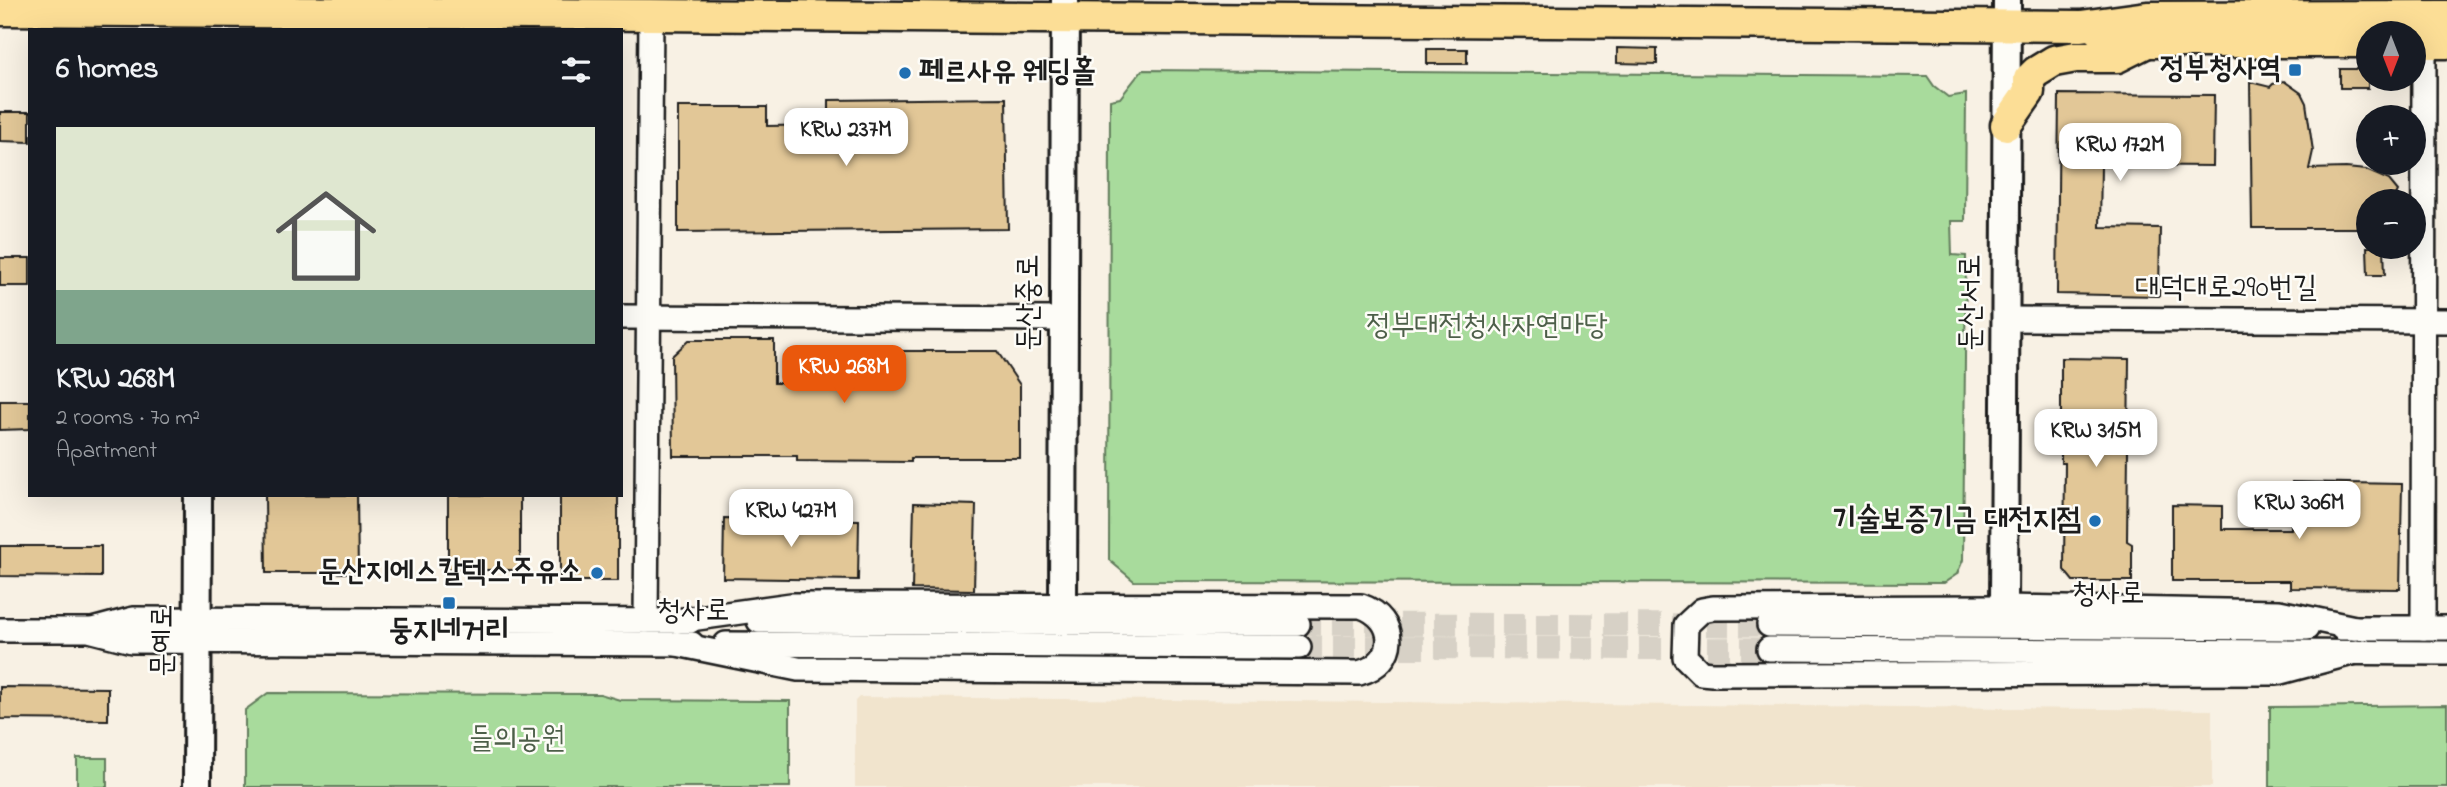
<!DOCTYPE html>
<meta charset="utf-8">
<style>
body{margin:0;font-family:"Indie Flower","Poor Story",sans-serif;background:#20242c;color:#f1f3f6;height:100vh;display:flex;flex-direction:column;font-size:26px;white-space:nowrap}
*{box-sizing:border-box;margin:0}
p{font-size:23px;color:#9ea1a6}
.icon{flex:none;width:38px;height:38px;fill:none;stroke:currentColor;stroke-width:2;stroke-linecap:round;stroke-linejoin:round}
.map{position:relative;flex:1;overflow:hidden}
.details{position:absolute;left:28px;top:28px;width:595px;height:469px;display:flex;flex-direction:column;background:#171b24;border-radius:0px;box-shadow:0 7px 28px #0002}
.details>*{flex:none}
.needle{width:46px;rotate:180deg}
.fabs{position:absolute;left:2356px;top:21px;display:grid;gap:14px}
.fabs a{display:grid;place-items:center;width:70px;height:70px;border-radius:50%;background:#171b24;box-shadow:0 7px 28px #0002;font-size:35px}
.price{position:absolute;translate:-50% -60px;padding:0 16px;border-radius:14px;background:#fff;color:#222;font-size:23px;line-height:46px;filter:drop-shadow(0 2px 4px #0008)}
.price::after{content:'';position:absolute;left:50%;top:42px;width:21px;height:16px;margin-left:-10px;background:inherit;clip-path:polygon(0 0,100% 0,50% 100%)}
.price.on{background:#ea580c;color:#fff}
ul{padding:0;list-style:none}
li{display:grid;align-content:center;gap:14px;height:371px;padding:0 28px}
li+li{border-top:2px solid #363941}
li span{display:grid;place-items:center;height:217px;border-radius:0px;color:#555}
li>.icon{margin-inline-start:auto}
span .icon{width:126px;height:126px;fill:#fffc;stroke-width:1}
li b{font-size:30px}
h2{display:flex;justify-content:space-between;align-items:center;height:84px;padding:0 28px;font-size:30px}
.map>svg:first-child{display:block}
.built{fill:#f1e4cd}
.green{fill:#a8db9c;stroke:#627c5c;stroke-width:2}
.building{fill:#e2c797;stroke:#1c1c1c;stroke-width:2}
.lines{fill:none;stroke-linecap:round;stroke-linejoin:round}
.tertiary-tunnel{stroke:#d7d1c6;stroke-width:23;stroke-dasharray:23 11;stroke-linecap:butt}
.tertiary-casing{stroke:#1c1c1c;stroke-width:28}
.secondary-casing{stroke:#1c1c1c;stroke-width:32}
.primary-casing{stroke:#1c1c1c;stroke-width:35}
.tertiary{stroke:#fdfcf7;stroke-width:23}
.secondary{stroke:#fdfcf7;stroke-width:26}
.primary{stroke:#fcde96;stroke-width:30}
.poi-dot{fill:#1f6fb2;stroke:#fdfcf7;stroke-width:2.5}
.labels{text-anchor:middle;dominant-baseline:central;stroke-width:5;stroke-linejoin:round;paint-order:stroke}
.poi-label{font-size:30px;font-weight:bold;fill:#1c1c1c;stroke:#fdfcf7;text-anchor:end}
.street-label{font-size:30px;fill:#1c1c1c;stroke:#fdfcf7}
.park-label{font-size:30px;fill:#4d5f49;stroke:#fdfcf7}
</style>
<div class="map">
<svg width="2447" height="787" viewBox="0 0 2447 787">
<rect width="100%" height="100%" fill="#f8f1e4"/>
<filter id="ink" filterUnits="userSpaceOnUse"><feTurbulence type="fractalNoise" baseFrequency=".0143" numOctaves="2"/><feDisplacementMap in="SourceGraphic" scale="14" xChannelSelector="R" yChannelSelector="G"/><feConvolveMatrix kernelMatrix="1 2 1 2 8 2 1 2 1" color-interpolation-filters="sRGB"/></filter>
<g filter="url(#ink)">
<!-- built -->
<polygon class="built" points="859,697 2212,710 2212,787 855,787 855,701"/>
<!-- green -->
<g class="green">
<polygon points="1142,70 1927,76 1934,86 1948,97 1966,94 1965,221 1951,221 1952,255 1966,256 1963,560 1957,574 1944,583 1134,581 1109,560 1110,100 1120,98"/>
<polygon points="268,693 600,694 620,700 790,701 790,787 245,787 245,710"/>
<polygon points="2447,705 2447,787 2270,787 2270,707"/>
<rect x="77" y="758" width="30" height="29"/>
</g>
<!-- building -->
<g class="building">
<polygon points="1617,48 1657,49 1657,64 1617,63"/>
<rect x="1427" y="49" width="40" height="15"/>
<rect x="2340" y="69" width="28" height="19"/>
<polygon points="2284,81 2301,93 2306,103 2313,151 2309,169 2346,168 2366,170 2389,180 2398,191 2393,201 2368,201 2368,228 2252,228 2250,82 2270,87 2273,84"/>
<polygon points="2059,94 2214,95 2213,166 2101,165 2100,227 2160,228 2159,296 2057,294"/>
<polygon points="1006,98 1008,229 678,232 678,107 767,107 767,126 829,125 829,100"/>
<polygon points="0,112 30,112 30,142 0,141"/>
<polygon points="2367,247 2384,247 2385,275 2368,275"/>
<rect x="0" y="258" width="30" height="28"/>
<polygon points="689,340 774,340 774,383 826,383 827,351 997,351 1020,385 1020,458 911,458 911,462 797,461 797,456 673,456 672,356"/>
<polygon points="2061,358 2129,359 2127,541 2132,544 2132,581 2073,581 2064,570 2065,463 2061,463"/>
<polygon points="0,401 30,401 30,429 0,430"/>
<polygon points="2292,482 2402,484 2400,589 2290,588 2290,581 2172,581 2172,505 2222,506 2222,529 2291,529"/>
<polygon points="265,495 357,495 358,573 266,573"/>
<rect x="448" y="495" width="72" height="75"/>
<rect x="560" y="495" width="58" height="86"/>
<polygon points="914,503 976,505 974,590 912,589"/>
<polygon points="724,518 859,520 858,580 723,578"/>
<polygon points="0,546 101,546 101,577 0,576"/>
<polygon points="0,687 108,688 108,720 0,719"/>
</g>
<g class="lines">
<!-- tertiary-tunnel -->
<g class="tertiary-tunnel">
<polyline points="1298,624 1769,625"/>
<polyline points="1299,647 1769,649"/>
</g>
<defs>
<g id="tertiary">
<polyline points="621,317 1063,319"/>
<polyline points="2005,319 2447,321"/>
<polyline points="646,621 651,14"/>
<path d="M676 621 791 605 1361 606C1399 619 1398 663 1359 673L798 669 677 644"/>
<polyline points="759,621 1298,624"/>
<polyline points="1769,625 2307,628"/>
<polyline points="2342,628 2447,628"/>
<polyline points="2355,628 2279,612 2004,607 1713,608 1702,610 1686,625 1685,657 1701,673 1712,674 2277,673 2356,652"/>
<polyline points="2423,628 2424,43"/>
<polyline points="0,630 89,630 132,641 692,644"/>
<polyline points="92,630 133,619 690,621"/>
<polyline points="726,644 1299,647"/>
<polyline points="1769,649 2447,653"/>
</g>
<g id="secondary">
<polyline points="1063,606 1065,0"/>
<polyline points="2004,607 2007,0"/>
<polyline points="197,787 198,495"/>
</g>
<g id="primary">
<polyline points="0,10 2081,26 2147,17 2447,16"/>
<polyline points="2098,30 2147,42 2368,42"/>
<polyline points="2413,43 2447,43"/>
<polyline points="2006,125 2029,92 2029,79 2036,72 2054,61 2076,57 2117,57 2147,42"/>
</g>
</defs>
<!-- tertiary casing -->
<use href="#tertiary" class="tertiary-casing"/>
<!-- secondary casing -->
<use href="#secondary" class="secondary-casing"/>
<!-- primary casing -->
<use href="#primary" class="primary-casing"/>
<!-- tertiary -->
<use href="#tertiary" class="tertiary"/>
<!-- secondary -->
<use href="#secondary" class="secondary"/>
<!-- primary -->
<use href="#primary" class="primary"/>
</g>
</g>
<!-- markers -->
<g class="poi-dot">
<rect x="2288" y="63" width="14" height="14" rx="3.5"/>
<circle cx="905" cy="73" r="7"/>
<circle cx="2095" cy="521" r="7"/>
<circle cx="597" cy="573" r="7"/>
<rect x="442" y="596" width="14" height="14" rx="3.5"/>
</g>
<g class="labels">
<!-- poi labels -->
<g class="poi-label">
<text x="2281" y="70">정부청사역</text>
<text x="919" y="73" text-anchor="start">페르사유 웨딩홀</text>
<text x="2081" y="521">기술보증기금 대전지점</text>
<text x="583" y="573">둔산지에스칼텍스주유소</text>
<text x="449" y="632" text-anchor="middle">둥지네거리</text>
</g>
<!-- street labels -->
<g class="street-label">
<text x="2226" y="289">대덕대로290번길</text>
<text transform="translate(1030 303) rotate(-90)">둔산중로</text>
<text transform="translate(1972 303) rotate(-90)">둔산서로</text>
<text x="2108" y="595">청사로</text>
<text x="693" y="612">청사로</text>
<text transform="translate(164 641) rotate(-90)">문예로</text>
</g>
<!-- park labels -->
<g class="park-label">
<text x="1487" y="327">정부대전청사자연마당</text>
<text x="517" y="740">들의공원</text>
</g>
</g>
</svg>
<div class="fabs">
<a><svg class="needle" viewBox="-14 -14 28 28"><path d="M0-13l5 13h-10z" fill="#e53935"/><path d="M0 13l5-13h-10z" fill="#9ea1a6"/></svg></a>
<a>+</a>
<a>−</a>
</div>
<b class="price" style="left:846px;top:168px">KRW 237M</b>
<b class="price" style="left:2120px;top:183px">KRW 172M</b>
<b class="price on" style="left:844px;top:405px">KRW 268M</b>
<b class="price" style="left:2096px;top:469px">KRW 315M</b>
<b class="price" style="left:2299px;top:541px">KRW 306M</b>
<b class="price" style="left:791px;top:549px">KRW 427M</b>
<section class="details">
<h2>6 homes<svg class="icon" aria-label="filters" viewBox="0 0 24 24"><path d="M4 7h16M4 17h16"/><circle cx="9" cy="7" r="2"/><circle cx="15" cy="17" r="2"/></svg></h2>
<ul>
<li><span style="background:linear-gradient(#dfe7d0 75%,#7fa58c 0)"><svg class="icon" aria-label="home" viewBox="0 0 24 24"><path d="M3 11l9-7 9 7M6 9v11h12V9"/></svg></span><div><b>KRW 268M</b><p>2 rooms · 70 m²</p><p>Apartment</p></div></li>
</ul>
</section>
</div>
